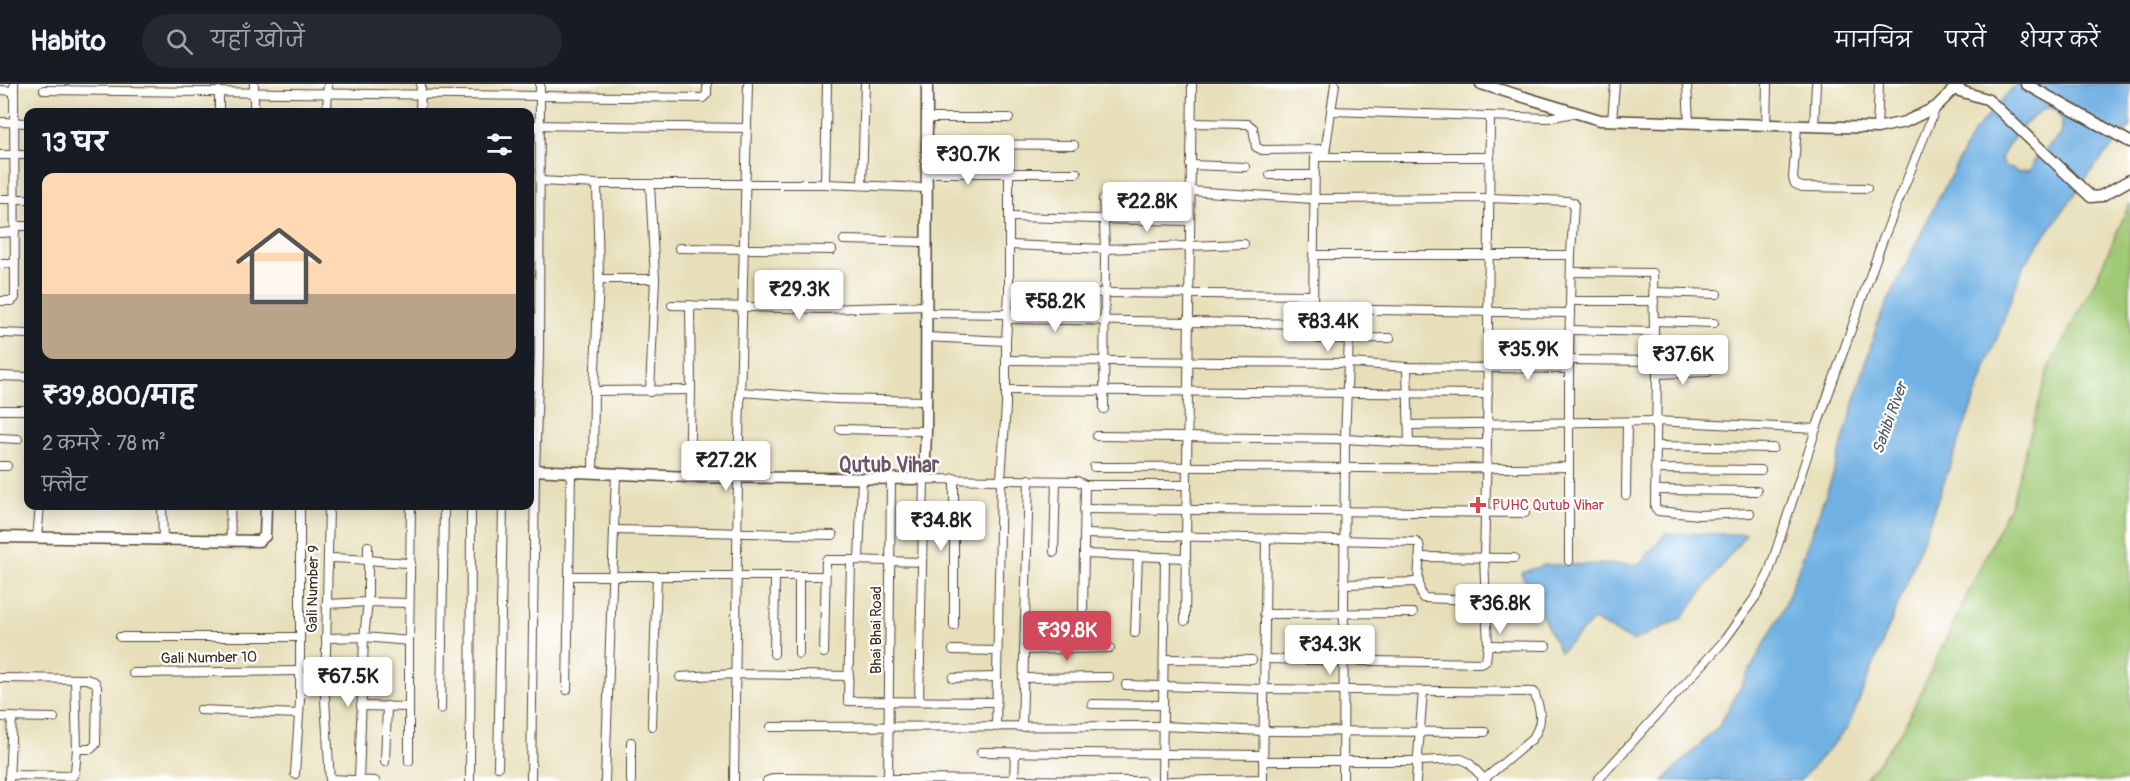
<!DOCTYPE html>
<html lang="hi">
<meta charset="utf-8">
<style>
body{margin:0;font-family:Pangolin,"Playpen Sans Deva",sans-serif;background:#242831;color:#f1f3f6;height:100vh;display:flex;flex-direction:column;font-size:22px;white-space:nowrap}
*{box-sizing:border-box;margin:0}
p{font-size:20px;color:#9ea1a6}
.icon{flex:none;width:33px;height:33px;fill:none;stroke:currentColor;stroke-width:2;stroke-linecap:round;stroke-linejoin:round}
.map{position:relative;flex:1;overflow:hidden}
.sheet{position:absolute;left:24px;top:24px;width:510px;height:402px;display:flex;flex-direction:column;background:#171b24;border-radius:12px;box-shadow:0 3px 15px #0003}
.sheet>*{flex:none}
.price{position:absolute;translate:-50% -51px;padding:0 14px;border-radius:6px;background:#fff;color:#222;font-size:20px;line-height:39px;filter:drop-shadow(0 2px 3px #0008)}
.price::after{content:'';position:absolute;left:50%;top:36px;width:18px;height:14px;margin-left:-9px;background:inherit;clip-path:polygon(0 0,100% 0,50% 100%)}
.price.selected{background:#d1495b;color:#fff}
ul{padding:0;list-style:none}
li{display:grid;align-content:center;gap:12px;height:318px;padding:0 18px}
li span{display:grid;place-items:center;height:186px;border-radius:12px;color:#555}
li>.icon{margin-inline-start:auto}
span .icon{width:108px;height:108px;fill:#fffc;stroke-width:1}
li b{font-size:26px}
h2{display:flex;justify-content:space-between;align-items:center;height:72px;padding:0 18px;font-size:26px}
header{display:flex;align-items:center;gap:36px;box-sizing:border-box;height:84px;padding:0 30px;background:#171b24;border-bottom:2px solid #363941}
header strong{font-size:28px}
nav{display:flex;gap:33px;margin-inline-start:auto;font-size:21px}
.search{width:420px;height:54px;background:#242831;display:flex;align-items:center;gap:15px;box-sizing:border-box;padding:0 21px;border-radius:33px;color:#9ea1a6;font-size:22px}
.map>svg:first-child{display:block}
.green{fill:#a0c975;stroke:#6e7a4a;stroke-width:1.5}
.water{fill:#6fb0e3;stroke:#556d80;stroke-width:1.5;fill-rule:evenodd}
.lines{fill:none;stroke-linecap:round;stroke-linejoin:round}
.minor-casing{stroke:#554535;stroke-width:10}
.tertiary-casing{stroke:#554535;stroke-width:13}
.minor{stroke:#fff;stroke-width:8}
.tertiary{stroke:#fff;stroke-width:10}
.health-dot{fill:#e0444e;stroke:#fff;stroke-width:2}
.labels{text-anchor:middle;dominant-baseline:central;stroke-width:4.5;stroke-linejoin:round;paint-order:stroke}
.health-label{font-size:15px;fill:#be3a42;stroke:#fff;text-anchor:start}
.street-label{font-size:15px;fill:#3b2a1e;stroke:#fff}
.water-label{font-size:16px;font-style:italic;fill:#4d5963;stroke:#fff}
.district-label{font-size:21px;font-weight:bold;fill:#6f5666;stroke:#fff}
</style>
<header>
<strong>Habito</strong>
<div class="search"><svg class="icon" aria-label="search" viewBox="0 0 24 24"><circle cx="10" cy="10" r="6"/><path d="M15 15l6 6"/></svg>यहाँ खोजें</div>
<nav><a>मानचित्र</a><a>परतें</a><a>शेयर करें</a></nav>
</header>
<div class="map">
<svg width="2130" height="697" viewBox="0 0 2130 697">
<rect width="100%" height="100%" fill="#fff"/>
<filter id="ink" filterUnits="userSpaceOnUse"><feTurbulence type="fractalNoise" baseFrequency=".0167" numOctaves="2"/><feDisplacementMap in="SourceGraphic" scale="12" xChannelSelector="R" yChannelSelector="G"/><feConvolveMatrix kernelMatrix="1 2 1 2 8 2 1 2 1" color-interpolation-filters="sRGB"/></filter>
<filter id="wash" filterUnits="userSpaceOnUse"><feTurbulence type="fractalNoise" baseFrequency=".008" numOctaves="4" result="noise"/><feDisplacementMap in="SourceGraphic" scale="24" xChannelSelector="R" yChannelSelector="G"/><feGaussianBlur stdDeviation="1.35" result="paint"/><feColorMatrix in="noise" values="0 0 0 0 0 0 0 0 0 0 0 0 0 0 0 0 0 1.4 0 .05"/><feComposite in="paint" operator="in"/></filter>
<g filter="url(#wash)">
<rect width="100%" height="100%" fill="#e7dfb9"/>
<!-- green -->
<polygon class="green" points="2130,119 2130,697 1864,697 1903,645 2012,417 2048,286 2096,195"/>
<!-- water -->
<g class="water">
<path d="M2016 0H2130V43L2096 81 2024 180 1908 496 1848 643 1800 697H1663L1719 642 1783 526 1833 391 1878 238 1929 133 1973 49ZM2048 23 2056 26 2061 35V51L2035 76 2030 86 2018 88 2005 82 2001 74C2012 53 2026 34 2048 23Z"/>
<polygon points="1665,450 1746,450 1682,534 1633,557 1594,536 1560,568 1521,489 1544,481 1640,480"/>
</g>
</g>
<g filter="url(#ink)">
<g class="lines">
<defs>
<g id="minor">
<polyline points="1687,0 1689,39"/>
<polyline points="0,6 14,7"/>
<polyline points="44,6 703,14 707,10 707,0"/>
<polyline points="1331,27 1548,34 1573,29"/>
<polyline points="219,28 219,7"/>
<polyline points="254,28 254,0"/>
<polyline points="327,28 328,0"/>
<polyline points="420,28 421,0"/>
<polyline points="927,34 1009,34"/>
<polyline points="1612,37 1615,0"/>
<polyline points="0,38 28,39"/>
<polyline points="1191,39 1248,40 1253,44 1256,63 1262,66 1326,65"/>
<polyline points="530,41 747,44"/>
<polyline points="1766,42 1767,0"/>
<polyline points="1797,43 1793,94 1795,100 1802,103 1867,104"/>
<polyline points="1814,43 1816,0"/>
<polyline points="1877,44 1879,0"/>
<polyline points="927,60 1074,61"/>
<polyline points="1325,69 1335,0"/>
<polyline points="0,71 28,71"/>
<polyline points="1490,73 1315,73 1313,225 1570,229"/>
<polyline points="1190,81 1245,83"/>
<polyline points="927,89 1077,89"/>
<polyline points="1270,91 1314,91"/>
<polyline points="540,97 597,100 825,100 926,104"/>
<polyline points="597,100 599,195 594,307 691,306"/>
<polyline points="650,100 655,195 650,308"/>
<polyline points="825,100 827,0"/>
<polyline points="862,101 865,0"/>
<polyline points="1190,107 1313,115 1490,114 1568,117 1574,119 1571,171 1569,276 1569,477"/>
<polyline points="0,115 28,115"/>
<polyline points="1010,133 1190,137"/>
<polyline points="15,142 28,142"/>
<polyline points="0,149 15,148"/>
<polyline points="844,156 926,158"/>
<polyline points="1010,161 1105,165 1103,115"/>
<polyline points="679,164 832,166"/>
<polyline points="1313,171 1571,171"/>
<polyline points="0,180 15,180"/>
<polyline points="599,195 655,195"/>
<polyline points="1009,208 1313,211"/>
<polyline points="1654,208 1717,210"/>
<polyline points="0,217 12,217 15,214 14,0"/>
<polyline points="1570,217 1654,217"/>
<polyline points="672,221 823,225 926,222"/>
<polyline points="1313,225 1314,248 1319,255 1390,254"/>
<polyline points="927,229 1008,230"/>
<polyline points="1007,235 1313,240"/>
<polyline points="1654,237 1714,239"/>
<polyline points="1570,246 1654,248 1653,189 1571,188"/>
<polyline points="1654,248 1657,290 1655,423 1658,427 1699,431 1750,429"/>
<polyline points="0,249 28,250"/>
<polyline points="926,253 1006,257"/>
<polyline points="1006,276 1349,279 1407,283 1569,285"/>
<polyline points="1569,276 1655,277"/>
<polyline points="1407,283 1409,359"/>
<polyline points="1657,290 1708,288"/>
<polyline points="0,292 28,293"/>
<polyline points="1006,306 1488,310"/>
<polyline points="741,308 836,315 925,317"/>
<polyline points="1104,325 1105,165 1244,160"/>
<polyline points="0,326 25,326"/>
<polyline points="1409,341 1656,337 1816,345 1882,158 1936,23"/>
<polyline points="840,345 926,347"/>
<polyline points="1097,352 1345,355 1409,359 1487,360 1490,32"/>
<polyline points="0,354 18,355"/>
<polyline points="1656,362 1773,364"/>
<polyline points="0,382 7,382"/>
<path d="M1094 383C1252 381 1411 387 1569 383"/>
<polyline points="1655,385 1761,386"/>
<polyline points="593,389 594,307"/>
<polyline points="689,393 691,306 690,221"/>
<polyline points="954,394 954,542"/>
<polyline points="1085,401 1187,401"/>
<polyline points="1655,406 1757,407"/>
<polyline points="1626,411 1627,338"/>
<polyline points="162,422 163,456"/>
<polyline points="230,422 231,457"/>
<polyline points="329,422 325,616 330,697"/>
<polyline points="1084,425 1525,429"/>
<polyline points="614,446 833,451"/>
<path d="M1084 450 1416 458 1419 460 1420 464C1420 479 1415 500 1423 514L1527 518"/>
<polyline points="37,454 40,422"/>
<polyline points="1054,468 1056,397"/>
<polyline points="1084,470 1186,474"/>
<polyline points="1420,473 1514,474"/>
<path d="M328 474C356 474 382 478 411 479"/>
<polyline points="859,476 862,394"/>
<polyline points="922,478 851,476 848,617 996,618"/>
<polyline points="569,492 657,492 652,642"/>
<polyline points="657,492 825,492"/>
<polyline points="1344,500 1419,498"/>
<polyline points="326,520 368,518 409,519"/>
<polyline points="1264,530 1413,529"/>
<polyline points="1185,537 1192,0"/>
<polyline points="1135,549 1138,472"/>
<polyline points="120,553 299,553"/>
<polyline points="326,554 364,553 409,557"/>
<polyline points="1488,561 1546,562"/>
<polyline points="953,566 997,567"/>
<polyline points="1024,566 1110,564"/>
<polyline points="824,569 826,476 851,476"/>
<polyline points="774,570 775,492"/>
<polyline points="799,570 799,492"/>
<polyline points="1164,575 1252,576"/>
<polyline points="1264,575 1483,579 1486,577 1488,561 1484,474 1487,360"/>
<polyline points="133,589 299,587"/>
<polyline points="680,593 735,590 849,592"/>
<polyline points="0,594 86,595 95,598 97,603 96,660 91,665 77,665 75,688 73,692 9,691"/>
<polyline points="953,594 997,593"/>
<polyline points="1023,594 1109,593"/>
<polyline points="75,595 77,665"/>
<path d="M1126 601 1263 605 1534 608C1541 626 1544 639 1532 655L1482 697"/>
<polyline points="567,606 571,387"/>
<polyline points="919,617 924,395 1077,397 1085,401 1083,529"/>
<polyline points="1092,620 1163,621"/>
<polyline points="361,622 409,623"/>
<polyline points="441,625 444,422"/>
<polyline points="200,626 299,630"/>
<polyline points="0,633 54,634"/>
<polyline points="771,643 1162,642 1263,647 1485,648"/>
<polyline points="996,643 1001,395 1006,322 1006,257 1009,208 1009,61"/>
<polyline points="1022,643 1029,395"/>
<polyline points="631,658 631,697"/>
<polyline points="981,668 1263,671"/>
<polyline points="409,677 409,557 411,422"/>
<polyline points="1263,677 1419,677 1461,675 1468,678 1486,697"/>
<polyline points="385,678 387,622"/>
<polyline points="498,683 503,422"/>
<polyline points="295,690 300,616 300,422"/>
<polyline points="330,695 375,697"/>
<polyline points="9,697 12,633"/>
<polyline points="359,697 364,553 368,518 368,462"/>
<polyline points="470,697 471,422"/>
<polyline points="531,697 535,386 539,270 540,0"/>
<polyline points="605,697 616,390"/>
<polyline points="734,697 738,394 748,0"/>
<polyline points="767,697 775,694 1142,697"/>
<polyline points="888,697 891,394"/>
<polyline points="1014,697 1015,669"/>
<polyline points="1162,697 1165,473"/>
<polyline points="1170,697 1263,695"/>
<polyline points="1263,697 1266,455"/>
<polyline points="1343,697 1345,355 1350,227"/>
<polyline points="1416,697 1423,607"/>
<polyline points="1597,697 1723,558 1757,511 1768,491 1816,345"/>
</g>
<g id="tertiary">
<polyline points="1481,0 1600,36 1877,44 1905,38 1936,23 1959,0"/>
<polyline points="2026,0 2130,58"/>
<polyline points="1953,5 1987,15 1993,20 2091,113 2101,112 2130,96"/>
<polyline points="530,386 689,393 924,395 926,347 927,0"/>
<polyline points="0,453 259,457 265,452 266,422"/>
</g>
</defs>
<!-- minor casing -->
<use href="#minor" class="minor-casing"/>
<!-- tertiary casing -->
<use href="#tertiary" class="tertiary-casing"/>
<!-- minor -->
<use href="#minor" class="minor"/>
<!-- tertiary -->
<use href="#tertiary" class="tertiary"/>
</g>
</g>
<!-- markers -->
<path class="health-dot" d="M1475 412h6v6h6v6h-6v6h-6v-6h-6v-6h6z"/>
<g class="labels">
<!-- health labels -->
<g class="health-label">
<text x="1492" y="421">PUHC Qutub Vihar</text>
</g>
<!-- street labels -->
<g class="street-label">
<text transform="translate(313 505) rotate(-89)">Gali Number 9</text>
<text transform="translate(876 546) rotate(-90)">Bhai Bhai Road</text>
<text transform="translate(209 574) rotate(-1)">Gali Number 10</text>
</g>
<!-- water labels -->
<g class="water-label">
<text transform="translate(1890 334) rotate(-70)">Sahibi River</text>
</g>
<!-- district labels -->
<g class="district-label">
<text x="889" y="381">Qutub Vihar</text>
</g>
</g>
</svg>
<b class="price" style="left:968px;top:102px">₹30.7K</b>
<b class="price" style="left:1147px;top:149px">₹22.8K</b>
<b class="price" style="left:799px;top:237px">₹29.3K</b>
<b class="price" style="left:1055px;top:249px">₹58.2K</b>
<b class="price" style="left:1328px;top:269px">₹83.4K</b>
<b class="price" style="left:1528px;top:297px">₹35.9K</b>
<b class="price" style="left:1683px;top:302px">₹37.6K</b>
<b class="price" style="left:726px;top:408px">₹27.2K</b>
<b class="price" style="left:941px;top:468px">₹34.8K</b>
<b class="price" style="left:1500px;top:551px">₹36.8K</b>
<b class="price selected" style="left:1067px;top:578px">₹39.8K</b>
<b class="price" style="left:1330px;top:592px">₹34.3K</b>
<b class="price" style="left:348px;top:624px">₹67.5K</b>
<section class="sheet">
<h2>13 घर<svg class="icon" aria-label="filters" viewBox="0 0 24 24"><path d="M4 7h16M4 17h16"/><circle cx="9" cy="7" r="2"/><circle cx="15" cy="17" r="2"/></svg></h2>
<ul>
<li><span style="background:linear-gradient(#ffd9b3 65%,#b9a48a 0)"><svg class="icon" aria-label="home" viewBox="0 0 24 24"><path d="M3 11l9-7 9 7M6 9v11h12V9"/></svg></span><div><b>₹39,800/माह</b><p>2 कमरे · 78 m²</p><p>फ़्लैट</p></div></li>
</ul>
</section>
</div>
